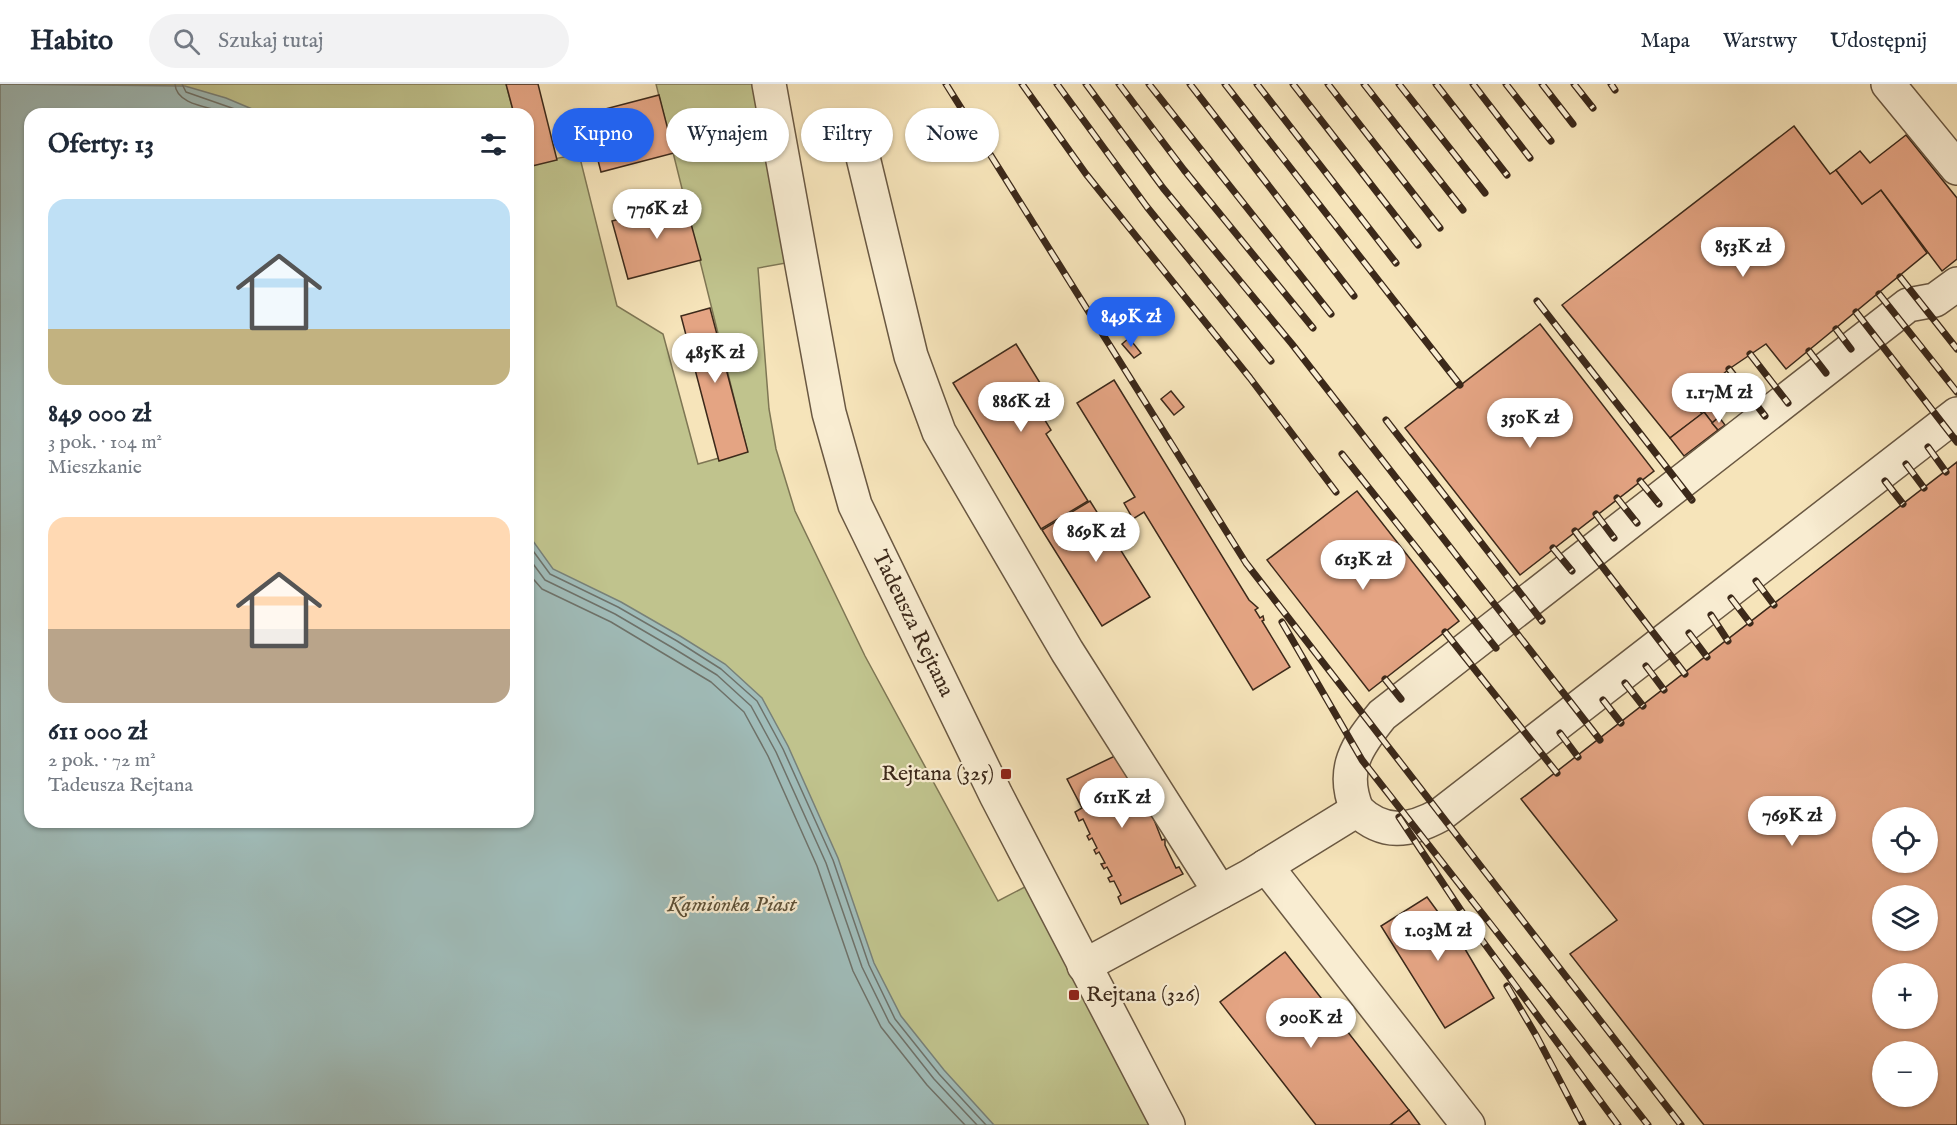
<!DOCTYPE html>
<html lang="pl">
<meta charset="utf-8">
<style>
body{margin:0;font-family:"IM FELL English",serif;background:#f2f2f3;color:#1f2937;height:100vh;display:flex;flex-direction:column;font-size:22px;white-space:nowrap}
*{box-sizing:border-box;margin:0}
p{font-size:20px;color:#747a83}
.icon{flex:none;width:33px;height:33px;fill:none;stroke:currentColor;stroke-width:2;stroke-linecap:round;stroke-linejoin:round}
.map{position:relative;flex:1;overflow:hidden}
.panel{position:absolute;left:24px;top:24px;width:510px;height:720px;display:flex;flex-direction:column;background:#fff;border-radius:18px;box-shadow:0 2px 4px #0004}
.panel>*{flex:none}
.top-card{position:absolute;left:552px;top:24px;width:570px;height:54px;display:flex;gap:12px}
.controls{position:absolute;left:1872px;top:723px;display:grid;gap:12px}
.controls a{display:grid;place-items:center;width:66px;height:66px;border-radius:50%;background:#fff;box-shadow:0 2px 4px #0004;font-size:30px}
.price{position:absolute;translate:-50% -51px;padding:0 14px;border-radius:21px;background:#fff;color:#222;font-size:20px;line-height:39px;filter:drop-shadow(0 2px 3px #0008)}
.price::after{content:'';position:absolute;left:50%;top:36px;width:18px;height:14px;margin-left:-9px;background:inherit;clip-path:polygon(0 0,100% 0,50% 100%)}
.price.on{background:#2563eb;color:#fff}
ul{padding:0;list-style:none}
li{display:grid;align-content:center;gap:12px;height:318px;padding:0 24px}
li span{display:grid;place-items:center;height:186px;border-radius:18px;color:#555}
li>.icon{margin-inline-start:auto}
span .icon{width:108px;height:108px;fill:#fffc;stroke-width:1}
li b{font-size:26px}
h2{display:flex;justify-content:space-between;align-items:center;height:72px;padding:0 24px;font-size:26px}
.pill{padding:0 21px;border-radius:27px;background:#fff;box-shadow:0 2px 4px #0004;font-size:21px;line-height:54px}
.pill.on{background:#2563eb;color:#fff}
header{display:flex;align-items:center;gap:36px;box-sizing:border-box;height:84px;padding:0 30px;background:#fff;border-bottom:2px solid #e0e1e3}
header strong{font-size:28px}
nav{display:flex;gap:33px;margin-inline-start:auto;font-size:21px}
.search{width:420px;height:54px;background:#f2f2f3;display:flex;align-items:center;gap:15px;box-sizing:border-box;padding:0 21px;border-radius:33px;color:#747a83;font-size:22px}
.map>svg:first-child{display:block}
.green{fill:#c0c38d;stroke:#7e7654;stroke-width:1.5}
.water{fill:#a0bcb9;stroke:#788179;stroke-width:1.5}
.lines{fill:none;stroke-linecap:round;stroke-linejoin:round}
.shore{stroke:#6e726a;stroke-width:1.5}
.building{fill:#e4a483;stroke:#3c291a;stroke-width:1.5;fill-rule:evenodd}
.minor-casing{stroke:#6a5842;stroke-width:36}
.minor{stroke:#f9edd2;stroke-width:33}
.rail-casing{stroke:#3c291a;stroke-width:7}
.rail{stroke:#f9edd2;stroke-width:4.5;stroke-dasharray:14;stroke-linecap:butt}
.poi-dot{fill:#8f2418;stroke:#f9edd2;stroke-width:2}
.labels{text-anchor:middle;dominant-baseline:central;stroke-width:4.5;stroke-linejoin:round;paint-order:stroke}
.street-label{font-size:22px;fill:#3c291a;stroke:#f9edd2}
.poi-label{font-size:22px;fill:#3c291a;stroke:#f9edd2;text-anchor:end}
.park-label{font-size:22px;font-style:italic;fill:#5d5037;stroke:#f9edd2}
</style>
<header>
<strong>Habito</strong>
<div class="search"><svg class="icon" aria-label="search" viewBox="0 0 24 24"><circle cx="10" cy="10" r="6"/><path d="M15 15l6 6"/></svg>Szukaj tutaj</div>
<nav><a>Mapa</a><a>Warstwy</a><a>Udostępnij</a></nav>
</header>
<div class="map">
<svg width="1957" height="1041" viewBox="0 0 1957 1041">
<rect width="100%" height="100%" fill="#f6e4ba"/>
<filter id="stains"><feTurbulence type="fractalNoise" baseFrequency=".00333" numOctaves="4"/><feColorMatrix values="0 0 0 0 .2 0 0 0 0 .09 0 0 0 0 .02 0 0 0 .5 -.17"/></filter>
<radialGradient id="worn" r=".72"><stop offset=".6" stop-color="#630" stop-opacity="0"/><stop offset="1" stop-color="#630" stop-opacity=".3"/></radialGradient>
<!-- green -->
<polygon class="green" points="0,0 506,0 514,30 30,30 30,738 528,738 528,80 579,70 617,222 663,250 698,380 747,366 656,0 769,0 803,176 758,184 769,325 776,365 795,427 865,572 998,817 1040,795 1168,1041 0,1041"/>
<!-- water -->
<polygon class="water" points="0,0 185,2 226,14 264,30 30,30 30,738 528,738 528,450 553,485 621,518 680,552 725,580 762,614 788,662 838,774 874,879 901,932 944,986 994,1041 0,1041"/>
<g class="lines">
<!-- shore -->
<g class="shore">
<path d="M175 0C176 22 213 23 230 30"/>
<polyline points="182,0 186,8 249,30"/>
<polyline points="528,460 550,490 618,523 677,557 721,585 757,617 783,665 833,776 869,881 895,935 939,990 986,1041"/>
<polyline points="528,473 545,496 615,530 673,564 717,591 751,622 776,668 826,779 862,883 889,938 934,995 977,1041"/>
<polyline points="528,489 542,505 611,538 711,598 744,628 768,672 817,782 853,887 881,943 927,1001 965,1041"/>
</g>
</g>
<!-- building -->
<g class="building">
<polygon points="506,0 538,0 557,76 528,83 528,30 514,30"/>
<polygon points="659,11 674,69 601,88 586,30"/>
<polygon points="1794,42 1830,90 1836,86 1862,120 1881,106 1927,169 1786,285 1766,260 1729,285 1693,316 1702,330 1670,354 1562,221"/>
<polygon points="1906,51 1957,114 1957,175 1942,187 1881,106 1862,120 1836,86 1860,67 1870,79"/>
<polygon points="685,118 701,176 628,195 612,137"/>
<polygon points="710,224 748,368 719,377 681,232"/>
<polygon points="1540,240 1654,387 1520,491 1405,344"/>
<polygon points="1129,254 1141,269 1134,274 1122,260"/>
<polygon points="1016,260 1056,325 1043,333 1051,346 1046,350 1088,417 1041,445 953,299"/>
<polygon points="1114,296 1249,516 1258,524 1255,526 1260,534 1263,532 1264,536 1262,537 1290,583 1253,606 1144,428 1133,435 1124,419 1135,413 1077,319"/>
<polygon points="1171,307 1184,323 1174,331 1161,315"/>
<polygon points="1726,311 1734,321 1719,333 1711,323"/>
<polygon points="1711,323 1719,333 1712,339 1704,328"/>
<polygon points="1704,328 1718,346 1684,372 1670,354"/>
<polygon points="1719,333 1725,341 1718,346 1712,339"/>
<path d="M1957 378V1041H1704L1570 870 1617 836 1521 715ZM1882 734H1928V778H1882ZM1882 812H1928V856H1882ZM1882 890H1928V934H1882ZM1882 968H1928V1012H1882Z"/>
<polygon points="1357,407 1459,537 1369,607 1267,476"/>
<polygon points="1090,417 1150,513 1102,542 1042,446"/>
<polygon points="1119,670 1149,730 1151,728 1162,756 1165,755 1165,761 1176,784 1179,783 1183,790 1121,820 1118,813 1121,811 1114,797 1110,798 1108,794 1112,792 1107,783 1104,785 1101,780 1105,779 1099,768 1096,770 1094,766 1097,764 1092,754 1089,756 1087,752 1090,750 1083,735 1079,737 1075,728 1082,724 1067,695"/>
<polygon points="1427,813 1465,865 1494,914 1445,944 1381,842"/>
<polygon points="1285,868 1409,1026 1390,1041 1316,1041 1220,918"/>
<polygon points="1409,1026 1420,1041 1390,1041"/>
</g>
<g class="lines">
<defs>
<g id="minor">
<path id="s1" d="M769 0 829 329 855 421 996 711 1168 1041"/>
<polyline points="1888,0 1957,84"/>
<polyline points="861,65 911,272 939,348 1067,567 1220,808"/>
<path d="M1357 726C1340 685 1357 662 1382 631L1908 221 1935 216 1957 200"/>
<polyline points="1266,782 1468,1041"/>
<path d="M1084 882 1250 792 1357 726C1383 751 1409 748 1440 731L1957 330"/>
</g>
</defs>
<!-- minor casing -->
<use href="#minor" class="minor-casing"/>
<!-- minor -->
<use href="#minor" class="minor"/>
<defs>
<g id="rail">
<polyline points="946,0 1246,479 1681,1041"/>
<polyline points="1022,0 1086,90 1250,294 1336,408"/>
<polyline points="1057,0 1147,123 1271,277"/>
<polyline points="1086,0 1163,104 1292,260 1600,656"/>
<polyline points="1119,0 1184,86 1313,244"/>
<polyline points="1149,0 1331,230"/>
<polyline points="1190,0 1354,212"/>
<polyline points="1225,0 1460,301"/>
<polyline points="1257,0 1396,179"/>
<polyline points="1293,0 1418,161"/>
<polyline points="1328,0 1440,144"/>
<polyline points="1364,0 1463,126"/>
<polyline points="1399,0 1485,109"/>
<polyline points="1436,0 1507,91"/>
<polyline points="1473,0 1530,74"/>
<polyline points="1506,0 1551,57"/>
<polyline points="1542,0 1573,40"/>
<polyline points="1574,0 1593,24"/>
<polyline points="1611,0 1615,6"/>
<polyline points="1900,193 1957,265"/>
<polyline points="1879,210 1957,308"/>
<polyline points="1537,217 1692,416"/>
<polyline points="1856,228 1957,358"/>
<polyline points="1836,245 1851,265"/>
<polyline points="1809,267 1826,289"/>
<polyline points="1750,270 1788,319"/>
<polyline points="1729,285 1765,332"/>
<polyline points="1386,336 1542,537"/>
<polyline points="1928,363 1946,388"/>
<polyline points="1342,370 1496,564"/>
<polyline points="1906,380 1924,404"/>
<polyline points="1640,397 1659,420"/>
<polyline points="1885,397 1903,420"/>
<polyline points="1617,414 1637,439"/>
<polyline points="1596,430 1614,454"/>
<polyline points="1575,447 1685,590"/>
<polyline points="1553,464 1572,487"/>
<polyline points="1756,497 1774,521"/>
<polyline points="1731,514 1750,539"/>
<polyline points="1711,531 1728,557"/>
<polyline points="1282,538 1362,676 1648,1041"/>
<polyline points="1445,548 1557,689"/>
<polyline points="1689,549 1707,573"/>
<polyline points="1646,582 1664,606"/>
<polyline points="1385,595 1401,615"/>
<polyline points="1625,599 1643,622"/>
<polyline points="1603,616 1621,639"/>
<polyline points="1560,649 1578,673"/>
<polyline points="1399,733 1470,840 1618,1041"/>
<polyline points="1507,902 1537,953 1583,1041"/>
</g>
</defs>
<!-- rail casing -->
<use href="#rail" class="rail-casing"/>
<!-- rail -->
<use href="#rail" class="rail"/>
</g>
<!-- markers -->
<g class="poi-dot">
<rect x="1000" y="684" width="12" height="12" rx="3"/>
<rect x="1068" y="905" width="12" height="12" rx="3"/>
</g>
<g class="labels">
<!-- street labels -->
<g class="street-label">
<text stroke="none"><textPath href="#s1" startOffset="562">Tadeusza Rejtana</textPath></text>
</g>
<!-- poi labels -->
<g class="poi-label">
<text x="994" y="690">Rejtana (325)</text>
<text x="1086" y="911" text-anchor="start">Rejtana (326)</text>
</g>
<!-- park labels -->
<g class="park-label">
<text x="732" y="821">Kamionka Piast</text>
</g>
</g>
<rect width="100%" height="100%" filter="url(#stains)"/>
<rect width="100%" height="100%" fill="url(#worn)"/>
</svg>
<div class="controls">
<a><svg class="icon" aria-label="locate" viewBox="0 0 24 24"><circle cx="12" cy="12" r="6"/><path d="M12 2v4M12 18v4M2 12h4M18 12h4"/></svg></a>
<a><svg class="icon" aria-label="layers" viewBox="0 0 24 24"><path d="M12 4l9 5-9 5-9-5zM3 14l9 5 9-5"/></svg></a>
<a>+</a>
<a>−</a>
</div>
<b class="price" style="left:657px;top:156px">776K zł</b>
<b class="price" style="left:1743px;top:194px">853K zł</b>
<b class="price on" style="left:1131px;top:264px">849K zł</b>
<b class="price" style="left:715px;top:300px">485K zł</b>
<b class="price" style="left:1719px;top:340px">1.17M zł</b>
<b class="price" style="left:1021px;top:349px">886K zł</b>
<b class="price" style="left:1530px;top:365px">350K zł</b>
<b class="price" style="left:1096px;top:479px">869K zł</b>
<b class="price" style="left:1363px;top:507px">613K zł</b>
<b class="price" style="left:1122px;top:745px">611K zł</b>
<b class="price" style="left:1792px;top:763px">769K zł</b>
<b class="price" style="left:1438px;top:878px">1.03M zł</b>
<b class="price" style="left:1311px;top:965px">900K zł</b>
<div class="top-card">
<a class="pill on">Kupno</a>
<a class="pill">Wynajem</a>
<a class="pill">Filtry</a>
<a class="pill">Nowe</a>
</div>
<section class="panel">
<h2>Oferty: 13<svg class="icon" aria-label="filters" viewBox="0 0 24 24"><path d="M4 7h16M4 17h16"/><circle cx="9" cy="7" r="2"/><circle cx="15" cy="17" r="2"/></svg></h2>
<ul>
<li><span style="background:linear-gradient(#bfe0f5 70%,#c2b280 0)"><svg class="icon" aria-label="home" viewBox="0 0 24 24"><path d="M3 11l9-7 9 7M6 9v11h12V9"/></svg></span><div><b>849 000 zł</b><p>3 pok. · 104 m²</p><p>Mieszkanie</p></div></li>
<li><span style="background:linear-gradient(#ffd9b3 60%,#b9a48a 0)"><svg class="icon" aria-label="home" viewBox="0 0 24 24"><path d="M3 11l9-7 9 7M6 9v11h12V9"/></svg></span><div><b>611 000 zł</b><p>2 pok. · 72 m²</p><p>Tadeusza Rejtana</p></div></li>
</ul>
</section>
</div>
